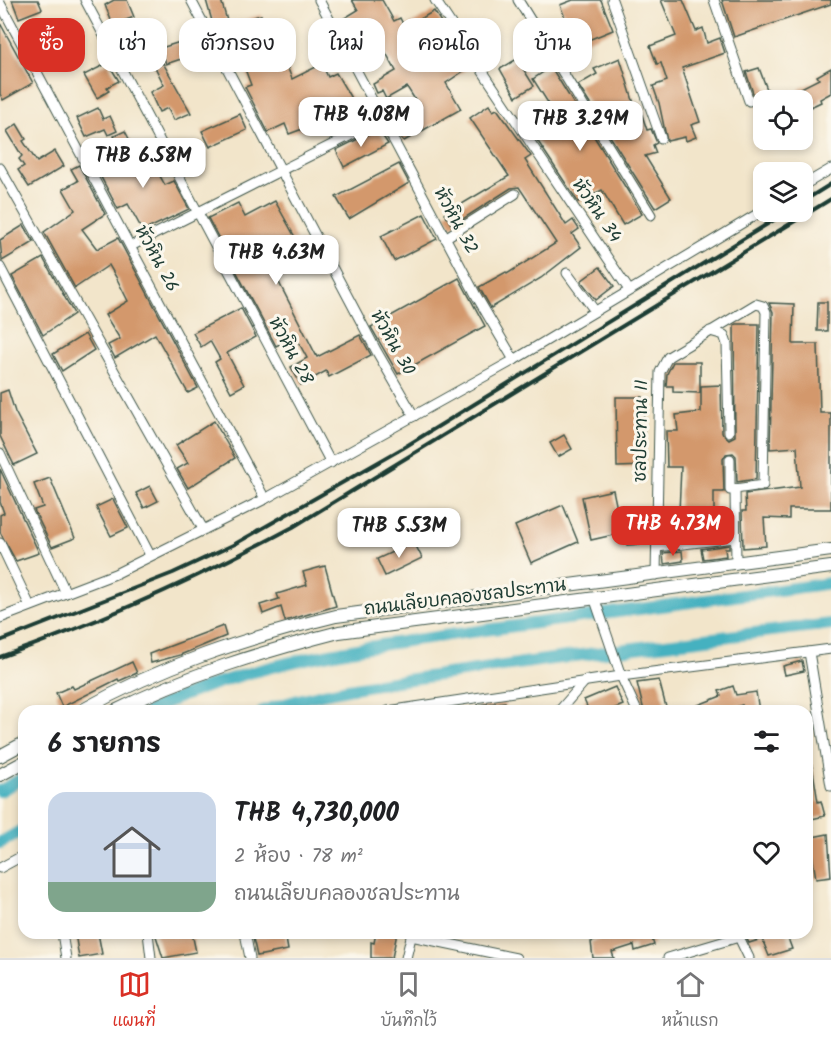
<!DOCTYPE html>
<html lang="th">
<meta charset="utf-8">
<style>
body{margin:0;font-family:Kalam,"Playpen Sans Thai",sans-serif;background:#f2f2f2;color:#202124;height:100vh;display:flex;flex-direction:column;font-size:22px;white-space:nowrap}
*{box-sizing:border-box;margin:0}
p{font-size:20px;color:#757577}
.icon{flex:none;width:33px;height:33px;fill:none;stroke:currentColor;stroke-width:2;stroke-linecap:round;stroke-linejoin:round}
.map{position:relative;flex:1;overflow:hidden}
.details{position:absolute;left:18px;top:705px;width:795px;height:234px;display:flex;flex-direction:column;background:#fff;border-radius:18px;box-shadow:0 3px 9px #0003}
.details>*{flex:none}
.top-card{position:absolute;left:18px;top:18px;width:795px;height:54px;display:flex;gap:12px}
.controls{position:absolute;left:753px;top:90px;display:grid;gap:12px}
.controls a{display:grid;place-items:center;width:60px;height:60px;border-radius:12px;background:#fff;box-shadow:0 3px 9px #0003;font-size:30px}
.price{position:absolute;translate:-50% -51px;padding:0 14px;border-radius:12px;background:#fff;color:#222;font-size:20px;line-height:39px;filter:drop-shadow(0 2px 3px #0008)}
.price::after{content:'';position:absolute;left:50%;top:36px;width:18px;height:14px;margin-left:-9px;background:inherit;clip-path:polygon(0 0,100% 0,50% 100%)}
.price.on{background:#d93025;color:#fff}
ul{padding:0;list-style:none}
li{display:flex;align-items:center;gap:18px;height:150px;padding:0 30px}
li+li{border-top:2px solid #e0e0e0}
li span{display:grid;place-items:center;flex:none;width:168px;height:120px;border-radius:18px;color:#555}
li>.icon{margin-inline-start:auto}
span .icon{width:72px;height:72px;fill:#fffc;stroke-width:1}
li b{font-size:26px}
h2{display:flex;justify-content:space-between;align-items:center;height:72px;padding:0 30px;font-size:26px}
.chip{padding:0 21px;border-radius:18px;background:#fff;box-shadow:0 3px 9px #0003;font-size:21px;line-height:54px}
.chip.on{background:#d93025;color:#fff}
.menu{display:flex;justify-content:space-around;align-items:center;height:84px;border-top:2px solid #e0e0e0;background:#fff;font-size:16px;color:#757577}
.menu a{display:grid;justify-items:center;gap:3px}
.menu .on{color:#d93025}
.map>svg:first-child{display:block}
.lines{fill:none;stroke-linecap:round;stroke-linejoin:round}
.canal{stroke:#44b1c0;stroke-width:12}
.building{fill:#d3986c}
.minor-casing{stroke:#3f564a;stroke-width:11}
.tertiary-casing{stroke:#3f564a;stroke-width:14}
.minor{stroke:#fff;stroke-width:9}
.tertiary{stroke:#fff;stroke-width:12}
.rail{stroke:#1f3d34;stroke-width:4}
.labels{text-anchor:middle;dominant-baseline:central;stroke-width:6;stroke-linejoin:round;paint-order:stroke}
.street-label{font-size:18px;fill:#1f3d34;stroke:#fbf7ec}
</style>
<div class="map">
<svg width="831" height="958" viewBox="0 0 831 958">
<rect width="100%" height="100%" fill="#fbf7ec"/>
<filter id="ink" filterUnits="userSpaceOnUse"><feTurbulence type="fractalNoise" baseFrequency=".0167" numOctaves="2"/><feDisplacementMap in="SourceGraphic" scale="12" xChannelSelector="R" yChannelSelector="G"/><feConvolveMatrix kernelMatrix="1 2 1 2 8 2 1 2 1" color-interpolation-filters="sRGB"/></filter>
<filter id="wash" filterUnits="userSpaceOnUse"><feTurbulence type="fractalNoise" baseFrequency=".008" numOctaves="4" result="noise"/><feDisplacementMap in="SourceGraphic" scale="24" xChannelSelector="R" yChannelSelector="G"/><feGaussianBlur stdDeviation="1.35" result="paint"/><feColorMatrix in="noise" values="0 0 0 0 0 0 0 0 0 0 0 0 0 0 0 0 0 1.4 0 .05"/><feComposite in="paint" operator="in"/></filter>
<g filter="url(#wash)">
<rect width="100%" height="100%" fill="#f2e5ca"/>
<g class="lines">
<!-- canal -->
<g class="canal">
<path d="M149 711C255 659 377 645 493 629 605 614 718 599 831 583"/>
<path d="M263 711C328 688 400 681 469 671 589 653 710 638 831 624"/>
<polyline points="0,791 24,777"/>
<polyline points="0,843 24,829"/>
</g>
</g>
<g id="blocks">
<!-- building -->
<g class="building">
<polygon points="12,0 38,0 42,9 19,18"/>
<polygon points="114,0 127,0 134,17 113,25 105,5"/>
<polygon points="206,0 221,0 228,24 214,28"/>
<polygon points="352,0 382,0 394,21 400,18 405,28 434,11 451,38 443,43 456,64 466,58 471,66 446,83 461,109 404,141 400,137 393,125 421,109 407,87 386,99 382,91 377,93 373,84 396,71 386,53 379,57 368,36 357,42 343,19 358,10"/>
<polygon points="573,0 601,0 613,30 576,45 560,5"/>
<polygon points="661,0 683,0 696,31 703,28 707,43 720,38 725,53 682,68 700,122 691,125 696,137 686,141 685,137 667,141 659,103 653,86 667,81 661,63 657,64 650,46 676,36"/>
<polygon points="722,0 831,0 831,4 734,37"/>
<polygon points="261,15 266,35 274,33 292,79 322,64 328,77 336,73 355,105 324,121 289,134 285,124 268,132 245,87 251,85 240,56 236,57 233,47 239,45 233,23"/>
<polygon points="0,23 33,83 3,100 0,94"/>
<polygon points="180,42 184,58 166,64 161,48"/>
<polygon points="620,58 638,117 642,115 647,130 651,129 657,143 653,145 656,153 645,156 671,198 655,208 578,85 597,74 594,69"/>
<polygon points="517,59 534,86 516,97 500,69"/>
<polygon points="108,63 119,81 107,87 109,91 97,98 84,75"/>
<polygon points="163,63 191,113 174,120 168,108 159,112 150,92 164,85 155,67"/>
<polygon points="551,67 642,214 623,225 602,190 578,202 535,137 559,120 533,79"/>
<polygon points="759,68 771,100 764,100 762,120 746,72"/>
<polygon points="831,68 831,93 820,99 821,102 802,111 802,100 787,100 801,93 799,89 819,79 817,76"/>
<polygon points="489,105 493,111 497,109 531,156 525,160 566,225 573,220 579,229 572,234 581,247 541,278 491,308 479,287 506,272 507,274 556,243 519,187 511,188 452,226 445,214 509,176 470,118"/>
<polygon points="98,108 103,119 110,116 117,131 108,135 105,129 86,137 77,118"/>
<polygon points="240,114 247,130 210,147 202,131"/>
<polygon points="17,124 26,139 23,141 37,162 55,151 64,166 29,187 18,170 24,166 19,159 22,156 7,131"/>
<polygon points="378,129 388,144 344,167 336,150"/>
<polygon points="125,131 142,164 151,160 165,185 174,181 189,209 143,231 128,204 118,209 101,177 128,163 114,136"/>
<polygon points="399,164 409,183 349,219 336,197"/>
<polygon points="79,165 105,214 82,229 97,249 118,238 198,388 188,393 155,334 115,358 108,345 120,339 105,315 128,301 116,277 109,265 75,288 44,232 75,210 63,189 78,181 71,169"/>
<polygon points="275,201 296,239 265,255 317,357 360,335 371,355 329,377 326,371 301,385 291,367 307,358 295,336 276,346 208,218 238,203 245,217"/>
<polygon points="424,214 437,239 394,261 381,236"/>
<polygon points="24,225 34,242 2,261 0,240"/>
<polygon points="43,258 74,314 43,335 12,276"/>
<polygon points="600,267 614,286 596,300 581,281"/>
<polygon points="459,278 485,326 398,374 371,327"/>
<polygon points="818,302 827,302 827,331 817,331"/>
<polygon points="769,303 794,304 793,344 818,344 820,413 831,413 831,509 789,509 789,519 764,518 766,546 743,548 742,511 746,511 745,494 800,487 797,447 770,449 773,312"/>
<polygon points="241,308 256,337 227,353 244,385 231,392 215,362 220,359 210,341 201,347 193,333"/>
<polygon points="736,324 759,324 756,479 737,482 736,456 733,453 726,454 723,459 724,492 714,492 714,513 729,512 729,532 684,537 684,532 666,532 666,512 679,512 681,467 667,467 666,431 678,431 676,415 701,412 701,386 721,385 722,433 729,439 735,436 734,325"/>
<polygon points="85,334 94,350 62,371 53,354"/>
<polygon points="673,362 700,362 700,393 673,392 673,386 666,386 667,374"/>
<polygon points="8,390 15,412 37,454 14,465 0,436 0,393"/>
<polygon points="616,397 643,397 645,466 617,467"/>
<polygon points="214,421 235,458 188,488 177,469 188,463 176,445"/>
<polygon points="564,435 572,449 558,457 550,443"/>
<polygon points="0,469 39,553 16,561 0,532 0,515 4,513 0,502"/>
<polygon points="50,478 75,538 52,547 34,510 43,507 34,484"/>
<polygon points="150,486 158,501 144,508 136,493"/>
<polygon points="613,490 622,533 591,540 582,497"/>
<polygon points="113,499 128,528 111,536 96,507"/>
<polygon points="563,505 578,542 531,563 515,526"/>
<polygon points="641,526 642,544 627,545 625,527"/>
<polygon points="414,542 422,558 385,576 377,559"/>
<polygon points="729,545 729,549 725,549 726,556 703,559 701,549"/>
<polygon points="682,551 683,561 664,564 663,553"/>
<polygon points="325,566 336,606 285,621 281,607 263,614 260,605 279,599 277,594 307,585 303,572"/>
<polygon points="223,626 226,636 180,655 151,663 149,654"/>
<polygon points="802,661 804,671 785,675 783,666"/>
<polygon points="132,662 137,673 119,681 118,679 62,707 56,693 72,686 74,689"/>
<polygon points="659,680 667,711 644,711 637,683"/>
<polygon points="733,686 736,695 756,692 759,711 743,711 742,705 723,711 683,711 721,696 719,691"/>
<polygon points="615,687 623,705 608,711 589,711 584,700"/>
<polygon points="505,702 506,711 479,711 478,705"/>
<polygon points="807,765 812,765 818,802 821,801 825,816 807,820"/>
<polygon points="828,834 831,877 816,879 812,853 807,854 807,838"/>
<polygon points="75,933 98,933 102,954 79,958"/>
<polygon points="155,933 192,933 196,952 163,958"/>
<polygon points="285,933 288,950 257,956 253,938"/>
<polygon points="376,933 397,933 392,958 371,958 371,942 374,943"/>
<polygon points="618,933 650,933 654,945 635,951 634,945 612,952 614,958 593,958 591,942"/>
<polygon points="744,933 786,933 792,949 769,956 762,939 749,943"/>
</g>
</g>
</g>
<g filter="url(#ink)">
<use href="#blocks" fill-opacity="0" stroke="#3f564a" stroke-width="1.5"/>
<g class="lines">
<defs>
<g id="minor">
<polyline points="85,0 331,463"/>
<polyline points="191,0 377,352 414,416"/>
<polyline points="319,0 477,297 514,360"/>
<polyline points="435,0 629,290"/>
<polyline points="518,0 651,215"/>
<polyline points="612,0 661,138"/>
<polyline points="714,0 749,101"/>
<polyline points="0,3 265,499"/>
<polyline points="0,168 203,529"/>
<polyline points="802,186 831,169"/>
<polyline points="445,238 515,194"/>
<polyline points="131,246 383,119"/>
<polyline points="0,267 150,555"/>
<polyline points="567,273 595,311"/>
<polyline points="710,331 724,335 727,344 729,432"/>
<polyline points="0,453 66,593"/>
<polyline points="730,459 730,490 735,489"/>
<polyline points="0,543 30,606"/>
<polyline points="657,547 735,538"/>
<polyline points="656,575 660,372 668,357 756,304 763,306 766,312 763,485 735,489 736,564"/>
<polyline points="595,600 621,676 637,711"/>
<polyline points="0,618 115,574 265,499 514,360 764,210"/>
<polyline points="809,652 831,786"/>
<polyline points="388,711 621,676 831,649"/>
<polyline points="559,711 586,680"/>
<polyline points="0,868 24,855"/>
<polyline points="62,933 66,958"/>
<polyline points="148,933 151,958"/>
<polyline points="245,933 250,958"/>
<polyline points="737,933 749,958"/>
<polyline points="411,936 516,958"/>
<polyline points="406,958 412,933"/>
<polyline points="668,958 739,937"/>
</g>
<g id="tertiary">
<path d="M81 711C162 665 246 638 336 616L831 550"/>
<path d="M115 711C187 675 261 652 339 632L831 567"/>
<polyline points="0,756 24,743"/>
<polyline points="0,775 24,762"/>
</g>
</defs>
<!-- minor casing -->
<use href="#minor" class="minor-casing"/>
<!-- tertiary casing -->
<use href="#tertiary" class="tertiary-casing"/>
<!-- minor -->
<use href="#minor" class="minor"/>
<!-- tertiary -->
<use href="#tertiary" class="tertiary"/>
<!-- rail -->
<g class="rail">
<polyline points="802,202 831,184"/>
<polyline points="0,641 173,573 235,544 403,448 787,212"/>
<path d="M0 657C101 622 198 578 293 527L831 199"/>
</g>
</g>
</g>
<g class="labels">
<!-- street labels -->
<g class="street-label">
<text transform="translate(596 211) rotate(56)">หัวหิน 34</text>
<text transform="translate(455 221) rotate(62)">หัวหิน 32</text>
<text transform="translate(156 259) rotate(62)">หัวหิน 26</text>
<text transform="translate(392 343) rotate(61)">หัวหิน 30</text>
<text transform="translate(290 351) rotate(62)">หัวหิน 28</text>
<text transform="translate(642 431) rotate(-89)">ชลประทาน 11</text>
<text transform="translate(465 598) rotate(-7)">ถนนเลียบคลองชลประทาน</text>
</g>
</g>
</svg>
<div class="controls">
<a><svg class="icon" aria-label="locate" viewBox="0 0 24 24"><circle cx="12" cy="12" r="6"/><path d="M12 2v4M12 18v4M2 12h4M18 12h4"/></svg></a>
<a><svg class="icon" aria-label="layers" viewBox="0 0 24 24"><path d="M12 4l9 5-9 5-9-5zM3 14l9 5 9-5"/></svg></a>
</div>
<b class="price" style="left:361px;top:148px">THB 4.08M</b>
<b class="price" style="left:580px;top:152px">THB 3.29M</b>
<b class="price" style="left:143px;top:189px">THB 6.58M</b>
<b class="price" style="left:276px;top:286px">THB 4.63M</b>
<b class="price on" style="left:673px;top:557px">THB 4.73M</b>
<b class="price" style="left:399px;top:559px">THB 5.53M</b>
<div class="top-card">
<a class="chip on">ซื้อ</a>
<a class="chip">เช่า</a>
<a class="chip">ตัวกรอง</a>
<a class="chip">ใหม่</a>
<a class="chip">คอนโด</a>
<a class="chip">บ้าน</a>
</div>
<section class="details">
<h2>6 รายการ<svg class="icon" aria-label="filters" viewBox="0 0 24 24"><path d="M4 7h16M4 17h16"/><circle cx="9" cy="7" r="2"/><circle cx="15" cy="17" r="2"/></svg></h2>
<ul>
<li><span style="background:linear-gradient(#c9d6e8 75%,#7fa58c 0)"><svg class="icon" aria-label="home" viewBox="0 0 24 24"><path d="M3 11l9-7 9 7M6 9v11h12V9"/></svg></span><div><b>THB 4,730,000</b><p>2 ห้อง · 78 m²</p><p>ถนนเลียบคลองชลประทาน</p></div><svg class="icon" aria-label="heart" viewBox="0 0 24 24"><path d="M12 20l-8-8c-3-5 5-10 8-4 3-6 11-1 8 4z"/></svg></li>
</ul>
</section>
</div>
<nav class="menu">
<a class="on"><svg class="icon" aria-label="map" viewBox="0 0 24 24"><path d="M3 6l6-2 6 2 6-2v14l-6 2-6-2-6 2zM9 4v14M15 6v14"/></svg>แผนที่</a>
<a><svg class="icon" aria-label="saved" viewBox="0 0 24 24"><path d="M7 4h10v16l-5-4-5 4z"/></svg>บันทึกไว้</a>
<a><svg class="icon" aria-label="home" viewBox="0 0 24 24"><path d="M3 11l9-7 9 7M6 9v11h12V9"/></svg>หน้าแรก</a>
</nav>
